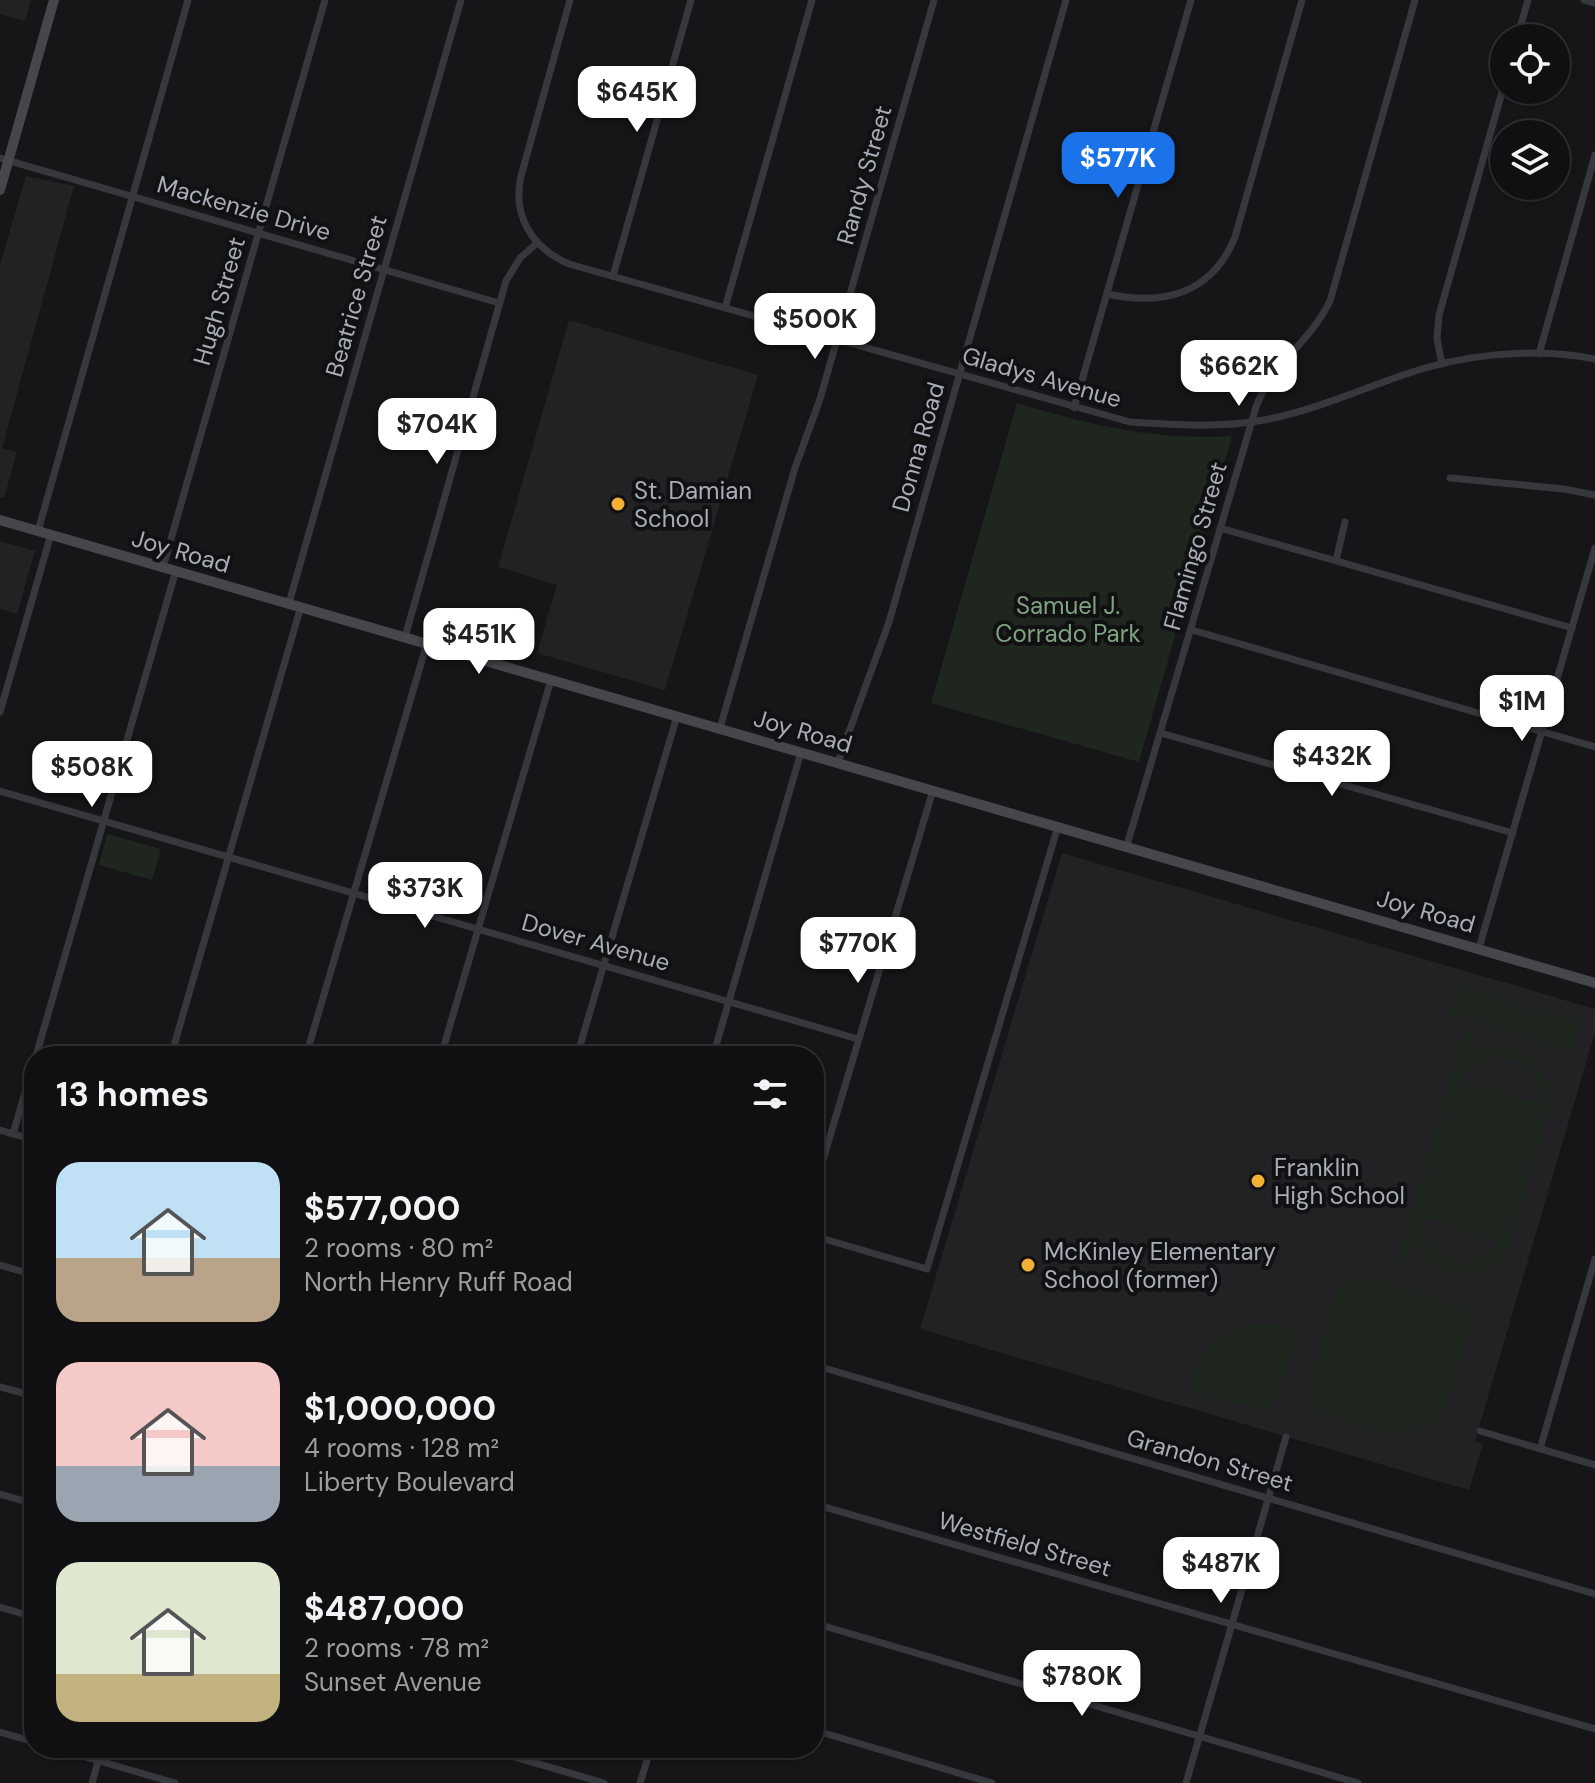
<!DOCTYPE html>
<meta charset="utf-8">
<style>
body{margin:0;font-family:"DM Sans",sans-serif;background:#1e1e20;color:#f1f3f6;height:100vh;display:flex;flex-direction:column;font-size:30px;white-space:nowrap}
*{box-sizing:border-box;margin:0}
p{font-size:26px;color:#9c9d9f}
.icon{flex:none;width:44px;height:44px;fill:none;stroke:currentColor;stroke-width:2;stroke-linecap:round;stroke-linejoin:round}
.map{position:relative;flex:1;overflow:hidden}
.drawer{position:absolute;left:24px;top:1046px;width:800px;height:712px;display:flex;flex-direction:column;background:#101012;border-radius:32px;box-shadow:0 2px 6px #0004,0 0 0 2px #303032}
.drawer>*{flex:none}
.controls{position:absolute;left:1490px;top:24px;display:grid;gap:16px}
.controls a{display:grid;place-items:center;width:80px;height:80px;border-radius:50%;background:#101012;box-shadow:0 2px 6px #0004,0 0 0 2px #303032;font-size:40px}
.price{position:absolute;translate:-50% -68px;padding:0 18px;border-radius:16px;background:#fff;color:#222;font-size:26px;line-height:52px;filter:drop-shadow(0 2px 4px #0008)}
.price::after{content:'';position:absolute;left:50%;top:48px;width:24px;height:18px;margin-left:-12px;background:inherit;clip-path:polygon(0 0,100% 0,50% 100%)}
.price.current{background:#1a73e8;color:#fff}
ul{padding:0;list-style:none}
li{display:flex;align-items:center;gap:24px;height:200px;padding:0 32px}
li span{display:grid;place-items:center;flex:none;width:224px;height:160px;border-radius:24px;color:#555}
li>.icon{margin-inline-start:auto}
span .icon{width:96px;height:96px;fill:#fffc;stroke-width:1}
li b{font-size:34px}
h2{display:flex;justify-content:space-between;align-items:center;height:96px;padding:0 32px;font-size:34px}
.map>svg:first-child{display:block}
.built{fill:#222225}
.green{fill:#1e261f;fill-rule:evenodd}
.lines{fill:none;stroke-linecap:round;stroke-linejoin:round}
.street{stroke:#37383d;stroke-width:7}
.secondary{stroke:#45474d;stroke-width:10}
.poi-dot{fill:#f2b134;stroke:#111113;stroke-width:3}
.labels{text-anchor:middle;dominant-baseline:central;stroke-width:8;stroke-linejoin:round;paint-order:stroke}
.street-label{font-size:24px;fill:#a8adb8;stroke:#111113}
.poi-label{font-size:24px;fill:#a8adb8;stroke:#111113;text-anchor:start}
.park-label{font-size:24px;fill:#7fa381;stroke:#111113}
</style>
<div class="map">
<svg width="1595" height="1783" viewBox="0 0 1595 1783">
<rect width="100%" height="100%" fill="#161618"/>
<!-- built -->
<g class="built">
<polygon points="0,0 31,0 25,21 0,14"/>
<polygon points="26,176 74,186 2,448 17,452 4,498 0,497 0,265"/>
<polygon points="569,320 758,375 665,690 537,653 557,585 498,567"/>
<polygon points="0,541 35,551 17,614 0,609"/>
<polygon points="1062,853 1595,1009 1595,1032 1475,1441 1483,1444 1469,1490 920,1329"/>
</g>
<!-- green -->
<g class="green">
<path d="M1017 403C1089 425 1157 441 1232 436L1139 762 931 703Z"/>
<polygon points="107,834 161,849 152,880 99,865"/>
<polygon points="1458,985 1471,989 1463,1019 1449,1015"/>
<polygon points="1476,990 1490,994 1481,1024 1467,1020"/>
<polygon points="1494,996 1508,1000 1499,1029 1486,1025"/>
<polygon points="1512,1001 1526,1005 1517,1035 1504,1031"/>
<polygon points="1531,1007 1544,1011 1536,1040 1522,1036"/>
<polygon points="1549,1012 1563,1016 1554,1046 1540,1042"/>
<polygon points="1567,1017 1581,1021 1572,1051 1558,1047"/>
<path d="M1464 1031 1474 1034 1468 1056C1509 1031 1557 1063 1550 1110L1512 1240 1498 1262 1474 1274H1452L1430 1263 1414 1241 1407 1262 1398 1259ZM1493 1058C1522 1056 1541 1076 1541 1104 1535 1134 1524 1164 1515 1193 1510 1210 1507 1232 1497 1246 1484 1263 1460 1267 1442 1256 1426 1247 1421 1232 1422 1214L1460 1082 1476 1064Z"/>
<polygon points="1464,1081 1538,1103 1498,1240 1424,1218"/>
<path d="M1350 1277 1364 1281 1371 1278 1474 1311C1466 1338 1455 1406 1433 1422 1426 1427 1412 1431 1403 1432 1380 1434 1330 1413 1306 1406L1332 1303 1342 1280Z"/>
<path d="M1270 1323 1298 1332 1283 1384H1279L1273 1405 1265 1408 1244 1402 1242 1406 1189 1389C1202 1345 1223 1325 1270 1323Z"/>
</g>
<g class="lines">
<!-- street -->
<g class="street">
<path d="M570 0 521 176C512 216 532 248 569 264L1130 422C1175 425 1219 428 1264 420 1312 411 1357 391 1403 375 1462 354 1533 347 1595 359"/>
<polyline points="1584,0 1595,3"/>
<polyline points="1517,38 1528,0"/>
<polyline points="0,158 499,303"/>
<polyline points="613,276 691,0"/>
<path d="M1107 294C1163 306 1212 294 1235 237L1302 0"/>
<polyline points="725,308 812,0"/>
<polyline points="1539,354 1595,155"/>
<polyline points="1442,364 1437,339 1439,315 1504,85"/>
<polyline points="1074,408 1191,0"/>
<polyline points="1450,478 1564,489 1595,495"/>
<polyline points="1220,528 1572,628"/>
<polyline points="38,531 188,0"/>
<polyline points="1336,560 1345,522"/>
<polyline points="163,567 325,0"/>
<polyline points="289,603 461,0"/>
<polyline points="1192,630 1595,747"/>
<polyline points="405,637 506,281 520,258 537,243"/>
<polyline points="0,712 51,534"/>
<polyline points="720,728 795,468 820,399 934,0"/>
<polyline points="1161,733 1513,833"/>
<polyline points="838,762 889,622 1066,0"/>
<polyline points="0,791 858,1039"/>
<path d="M1127 845 1256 407C1272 363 1309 344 1330 301L1415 0"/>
<polyline points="1479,948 1595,548"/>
<polyline points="36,1056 176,570"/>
<polyline points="171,1056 301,606"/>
<polyline points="306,1056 427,643"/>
<polyline points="441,1056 551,680"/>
<polyline points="577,1056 677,716"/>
<polyline points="713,1056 801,752"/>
<polyline points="0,1130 34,1140"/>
<polyline points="13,1134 34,1062"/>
<polyline points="814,1190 933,790"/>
<polyline points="814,1236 927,1269 1058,826"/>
<polyline points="0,1265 34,1275"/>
<polyline points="814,1365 1595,1594"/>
<polyline points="0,1387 34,1396"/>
<polyline points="1480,1431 1595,1465"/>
<polyline points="1540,1449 1595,1259"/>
<polyline points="0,1494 34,1504"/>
<polyline points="814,1504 1595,1729"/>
<polyline points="0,1607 34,1617"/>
<polyline points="814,1623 1358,1783"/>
<polyline points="814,1730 992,1783"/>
<polyline points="0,1732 34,1742"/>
<polyline points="55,1748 175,1783"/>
<polyline points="484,1748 604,1783"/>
<polyline points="92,1783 102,1748"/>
<polyline points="640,1783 651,1748"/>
<polyline points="1186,1783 1286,1437"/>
</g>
<!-- secondary -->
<g class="secondary">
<polyline points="0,190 54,0"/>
<polyline points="0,520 1595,983"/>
</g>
</g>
<!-- markers -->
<g class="poi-dot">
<circle cx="618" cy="504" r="8"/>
<circle cx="1258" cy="1181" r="8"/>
<circle cx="1028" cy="1265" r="8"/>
</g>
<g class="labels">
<!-- street labels -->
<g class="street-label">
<text transform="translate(864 175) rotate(-74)">Randy Street</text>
<text transform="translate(244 208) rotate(16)">Mackenzie Drive</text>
<text transform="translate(356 296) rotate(-74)">Beatrice Street</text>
<text transform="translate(219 301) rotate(-74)">Hugh Street</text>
<text transform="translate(1042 377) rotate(16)">Gladys Avenue</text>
<text transform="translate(918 447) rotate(-74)">Donna Road</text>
<text transform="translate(1195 546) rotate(-74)">Flamingo Street</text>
<text transform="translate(181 551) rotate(16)">Joy Road</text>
<text transform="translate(803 731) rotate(16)">Joy Road</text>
<text transform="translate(1426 911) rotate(16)">Joy Road</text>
<text transform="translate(596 942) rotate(16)">Dover Avenue</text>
<text transform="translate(1210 1460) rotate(16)">Grandon Street</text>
<text transform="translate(1025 1544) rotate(16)">Westfield Street</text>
</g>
<!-- poi labels -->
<g class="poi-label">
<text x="634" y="490">St. Damian<tspan x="634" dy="28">School</tspan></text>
<text x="1274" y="1167">Franklin<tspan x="1274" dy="28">High School</tspan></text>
<text x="1044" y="1251">McKinley Elementary<tspan x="1044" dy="28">School (former)</tspan></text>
</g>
<!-- park labels -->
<g class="park-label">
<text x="1068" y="605">Samuel J.<tspan x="1068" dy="28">Corrado Park</tspan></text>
</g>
</g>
</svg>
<div class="controls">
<a><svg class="icon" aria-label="locate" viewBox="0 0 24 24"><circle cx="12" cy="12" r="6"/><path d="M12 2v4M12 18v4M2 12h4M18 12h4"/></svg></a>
<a><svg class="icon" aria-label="layers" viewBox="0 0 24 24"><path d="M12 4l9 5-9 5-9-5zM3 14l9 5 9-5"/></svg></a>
</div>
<b class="price" style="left:637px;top:134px">$645K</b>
<b class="price current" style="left:1118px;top:200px">$577K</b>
<b class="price" style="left:815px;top:361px">$500K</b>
<b class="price" style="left:1239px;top:408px">$662K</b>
<b class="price" style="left:437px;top:466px">$704K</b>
<b class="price" style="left:479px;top:676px">$451K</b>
<b class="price" style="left:1522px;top:743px">$1M</b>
<b class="price" style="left:1332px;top:798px">$432K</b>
<b class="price" style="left:92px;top:809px">$508K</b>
<b class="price" style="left:425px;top:930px">$373K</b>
<b class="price" style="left:858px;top:985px">$770K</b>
<b class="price" style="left:1221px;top:1605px">$487K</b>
<b class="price" style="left:1082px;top:1718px">$780K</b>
<section class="drawer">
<h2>13 homes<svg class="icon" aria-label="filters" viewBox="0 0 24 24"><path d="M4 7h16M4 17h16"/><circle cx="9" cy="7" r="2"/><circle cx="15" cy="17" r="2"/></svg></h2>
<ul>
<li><span style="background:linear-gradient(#bfe0f5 60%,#b9a48a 0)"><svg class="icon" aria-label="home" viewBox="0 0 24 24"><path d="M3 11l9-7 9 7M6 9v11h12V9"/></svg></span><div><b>$577,000</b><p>2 rooms · 80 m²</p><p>North Henry Ruff Road</p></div></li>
<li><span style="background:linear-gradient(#f6c9c9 65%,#9aa5b1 0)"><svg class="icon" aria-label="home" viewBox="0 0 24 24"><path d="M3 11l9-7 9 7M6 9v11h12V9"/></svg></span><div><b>$1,000,000</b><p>4 rooms · 128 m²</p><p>Liberty Boulevard</p></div></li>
<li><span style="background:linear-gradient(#dfe7d0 70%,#c2b280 0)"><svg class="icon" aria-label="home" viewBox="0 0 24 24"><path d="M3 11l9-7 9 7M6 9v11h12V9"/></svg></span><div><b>$487,000</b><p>2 rooms · 78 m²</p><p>Sunset Avenue</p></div></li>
</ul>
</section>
</div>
